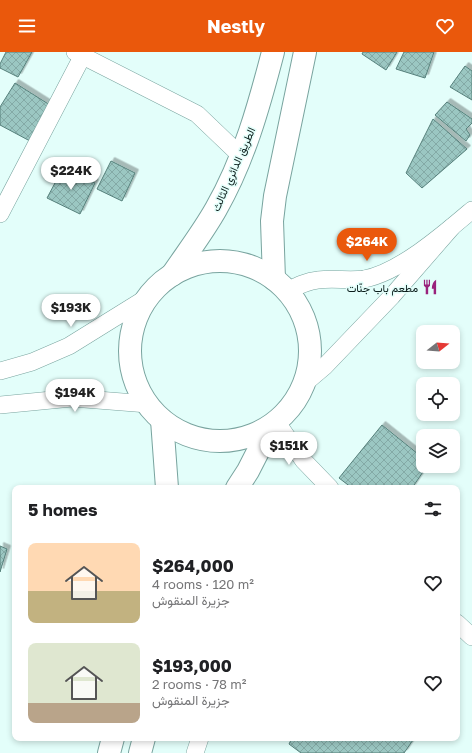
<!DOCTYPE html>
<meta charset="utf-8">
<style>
body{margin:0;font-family:"Golos Text",Vazirmatn,sans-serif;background:#f6f6f6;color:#202124;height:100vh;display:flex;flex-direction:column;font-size:15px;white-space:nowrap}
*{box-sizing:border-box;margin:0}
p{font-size:13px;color:#757577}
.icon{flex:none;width:22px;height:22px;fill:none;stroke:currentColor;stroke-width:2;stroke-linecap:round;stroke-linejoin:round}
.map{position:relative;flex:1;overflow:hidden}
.sheet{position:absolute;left:12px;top:433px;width:448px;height:256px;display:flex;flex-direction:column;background:#fff;border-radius:8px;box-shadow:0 2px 6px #0003}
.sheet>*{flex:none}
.needle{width:26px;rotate:73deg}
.tools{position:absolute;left:416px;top:273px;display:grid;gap:8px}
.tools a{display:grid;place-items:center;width:44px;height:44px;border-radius:8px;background:#fff;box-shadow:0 2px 6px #0003;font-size:20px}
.price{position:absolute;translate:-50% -34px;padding:0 9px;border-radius:14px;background:#fff;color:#222;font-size:13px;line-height:26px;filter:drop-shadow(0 1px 2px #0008)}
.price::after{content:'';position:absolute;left:50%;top:24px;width:12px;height:9px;margin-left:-6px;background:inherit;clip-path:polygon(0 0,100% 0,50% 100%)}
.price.selected{background:#ea580c;color:#fff}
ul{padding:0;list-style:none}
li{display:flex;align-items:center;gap:12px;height:100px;padding:0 16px}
li span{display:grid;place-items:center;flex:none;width:112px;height:80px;border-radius:8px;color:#555}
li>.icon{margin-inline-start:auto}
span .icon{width:48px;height:48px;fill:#fffc;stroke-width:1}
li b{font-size:17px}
h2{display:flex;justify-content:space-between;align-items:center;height:48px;padding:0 16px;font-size:17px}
header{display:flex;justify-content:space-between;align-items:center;height:52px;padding:0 16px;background:#ea580c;color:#fff;font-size:18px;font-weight:700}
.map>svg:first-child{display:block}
.building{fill:url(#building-cross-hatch);stroke:#56807b;filter:url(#shadow)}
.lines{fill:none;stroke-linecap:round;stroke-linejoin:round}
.minor-casing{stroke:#79a49f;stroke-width:18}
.major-casing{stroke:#79a49f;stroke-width:24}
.minor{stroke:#fff;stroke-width:17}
.major{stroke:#fff;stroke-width:22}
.labels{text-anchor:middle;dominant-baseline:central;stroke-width:3;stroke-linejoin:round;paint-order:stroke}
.street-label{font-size:11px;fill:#0a1c1a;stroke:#e3fefa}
.poi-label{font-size:11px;fill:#0a1c1a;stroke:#e3fefa;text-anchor:end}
</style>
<header><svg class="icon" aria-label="menu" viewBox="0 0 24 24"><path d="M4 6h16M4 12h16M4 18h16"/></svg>Nestly<svg class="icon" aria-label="heart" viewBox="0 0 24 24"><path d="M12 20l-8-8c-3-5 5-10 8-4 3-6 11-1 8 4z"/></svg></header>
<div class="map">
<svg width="472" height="701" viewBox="0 0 472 701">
<defs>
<pattern id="building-cross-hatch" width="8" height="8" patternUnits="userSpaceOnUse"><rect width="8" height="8" fill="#9bc7c2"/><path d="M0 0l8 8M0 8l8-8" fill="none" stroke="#84aaa6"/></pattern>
<filter id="shadow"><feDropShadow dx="3.5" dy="-3.5" stdDeviation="0" flood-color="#0004"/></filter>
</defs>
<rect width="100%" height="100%" fill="#e3fefa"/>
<!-- building -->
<g class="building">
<polygon points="6,0 32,0 18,25 0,16 0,12"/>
<polygon points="363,0 397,0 386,18 362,2"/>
<polygon points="404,0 434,0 425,26 396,17"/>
<polygon points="465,14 472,19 472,48 450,35"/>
<polygon points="15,31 50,53 30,89 0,73 0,55"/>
<polygon points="447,50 472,67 472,71 466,77 470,83 466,89 435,63"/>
<polygon points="433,67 467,97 422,136 406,121"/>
<polygon points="111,109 135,121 122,149 97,137"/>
<polygon points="63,116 95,131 80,162 47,146"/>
<polygon points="382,373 423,406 423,414 427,414 412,436 352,436 339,426"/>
<polygon points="0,494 7,497 0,520"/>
<polygon points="292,686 410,686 413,688 404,701 301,701 289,692"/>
</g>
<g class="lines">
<defs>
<g id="minor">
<polyline points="75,0 197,62 241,104"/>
<polyline points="0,162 82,5 81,0"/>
<path d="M287 239C297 234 307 229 318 228 334 226 349 229 364 227 399 221 445 181 472 158"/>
<polyline points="0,319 32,310 69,294 148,245"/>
<polyline points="304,332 324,315 392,244 452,175"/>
<polyline points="0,353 72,346 148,352"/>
<polyline points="276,369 303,408 330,436"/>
<polyline points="457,571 472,585"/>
<polyline points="195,701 200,686"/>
</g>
<g id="major">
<circle cx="220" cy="299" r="90"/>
<path d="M172 223C187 201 203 180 216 157 244 108 259 54 273 0"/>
<polyline points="274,227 272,169 275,144 305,0"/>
<polyline points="162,368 167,436"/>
<polyline points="237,436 248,419 271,374"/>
<polyline points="109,701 113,686"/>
<polyline points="140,701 144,686"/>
</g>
</defs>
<!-- minor casing -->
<use href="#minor" class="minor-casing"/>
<!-- major casing -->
<use href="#major" class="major-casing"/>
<!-- minor -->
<use href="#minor" class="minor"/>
<!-- major -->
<use href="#major" class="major"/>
</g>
<!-- icons -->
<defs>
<symbol id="restaurant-bare" viewBox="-9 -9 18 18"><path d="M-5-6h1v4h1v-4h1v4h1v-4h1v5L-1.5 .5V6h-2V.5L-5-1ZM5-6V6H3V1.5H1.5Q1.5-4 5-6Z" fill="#99227c" stroke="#e3fefa" stroke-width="2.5" paint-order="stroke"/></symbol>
</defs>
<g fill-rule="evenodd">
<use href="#restaurant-bare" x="419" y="224" width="22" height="22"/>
</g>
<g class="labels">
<!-- street labels -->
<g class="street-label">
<text transform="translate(233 117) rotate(-66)">الطريق الدائري الثالث</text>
</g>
<!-- poi labels -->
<g class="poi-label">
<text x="418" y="235">مطعم باب جنّات</text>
</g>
</g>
</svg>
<div class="tools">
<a><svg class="needle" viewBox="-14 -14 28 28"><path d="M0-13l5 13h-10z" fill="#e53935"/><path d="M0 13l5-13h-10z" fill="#757577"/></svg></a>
<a><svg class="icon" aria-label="locate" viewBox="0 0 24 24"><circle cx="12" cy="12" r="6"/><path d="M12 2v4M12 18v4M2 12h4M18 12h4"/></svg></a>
<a><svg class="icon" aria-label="layers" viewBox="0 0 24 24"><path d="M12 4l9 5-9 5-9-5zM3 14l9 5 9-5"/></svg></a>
</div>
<b class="price" style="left:71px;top:139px">$224K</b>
<b class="price selected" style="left:367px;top:210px">$264K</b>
<b class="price" style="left:71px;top:276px">$193K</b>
<b class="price" style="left:75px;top:361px">$194K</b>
<b class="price" style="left:289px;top:414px">$151K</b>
<section class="sheet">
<h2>5 homes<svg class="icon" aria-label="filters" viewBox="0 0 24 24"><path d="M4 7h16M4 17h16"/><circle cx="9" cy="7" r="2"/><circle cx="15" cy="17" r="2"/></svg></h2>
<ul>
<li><span style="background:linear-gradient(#ffd9b3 60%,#c2b280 0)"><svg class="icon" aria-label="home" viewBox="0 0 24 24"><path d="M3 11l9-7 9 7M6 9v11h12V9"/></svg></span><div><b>$264,000</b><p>4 rooms · 120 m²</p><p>جزيرة المنقوش</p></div><svg class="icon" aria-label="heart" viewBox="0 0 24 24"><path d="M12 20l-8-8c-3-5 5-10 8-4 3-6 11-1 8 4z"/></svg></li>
<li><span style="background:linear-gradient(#dfe7d0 75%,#b9a48a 0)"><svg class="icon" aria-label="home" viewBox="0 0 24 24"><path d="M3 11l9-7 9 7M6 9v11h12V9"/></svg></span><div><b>$193,000</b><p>2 rooms · 78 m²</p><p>جزيرة المنقوش</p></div><svg class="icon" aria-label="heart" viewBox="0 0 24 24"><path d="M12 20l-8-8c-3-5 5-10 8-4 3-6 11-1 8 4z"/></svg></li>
</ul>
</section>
</div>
